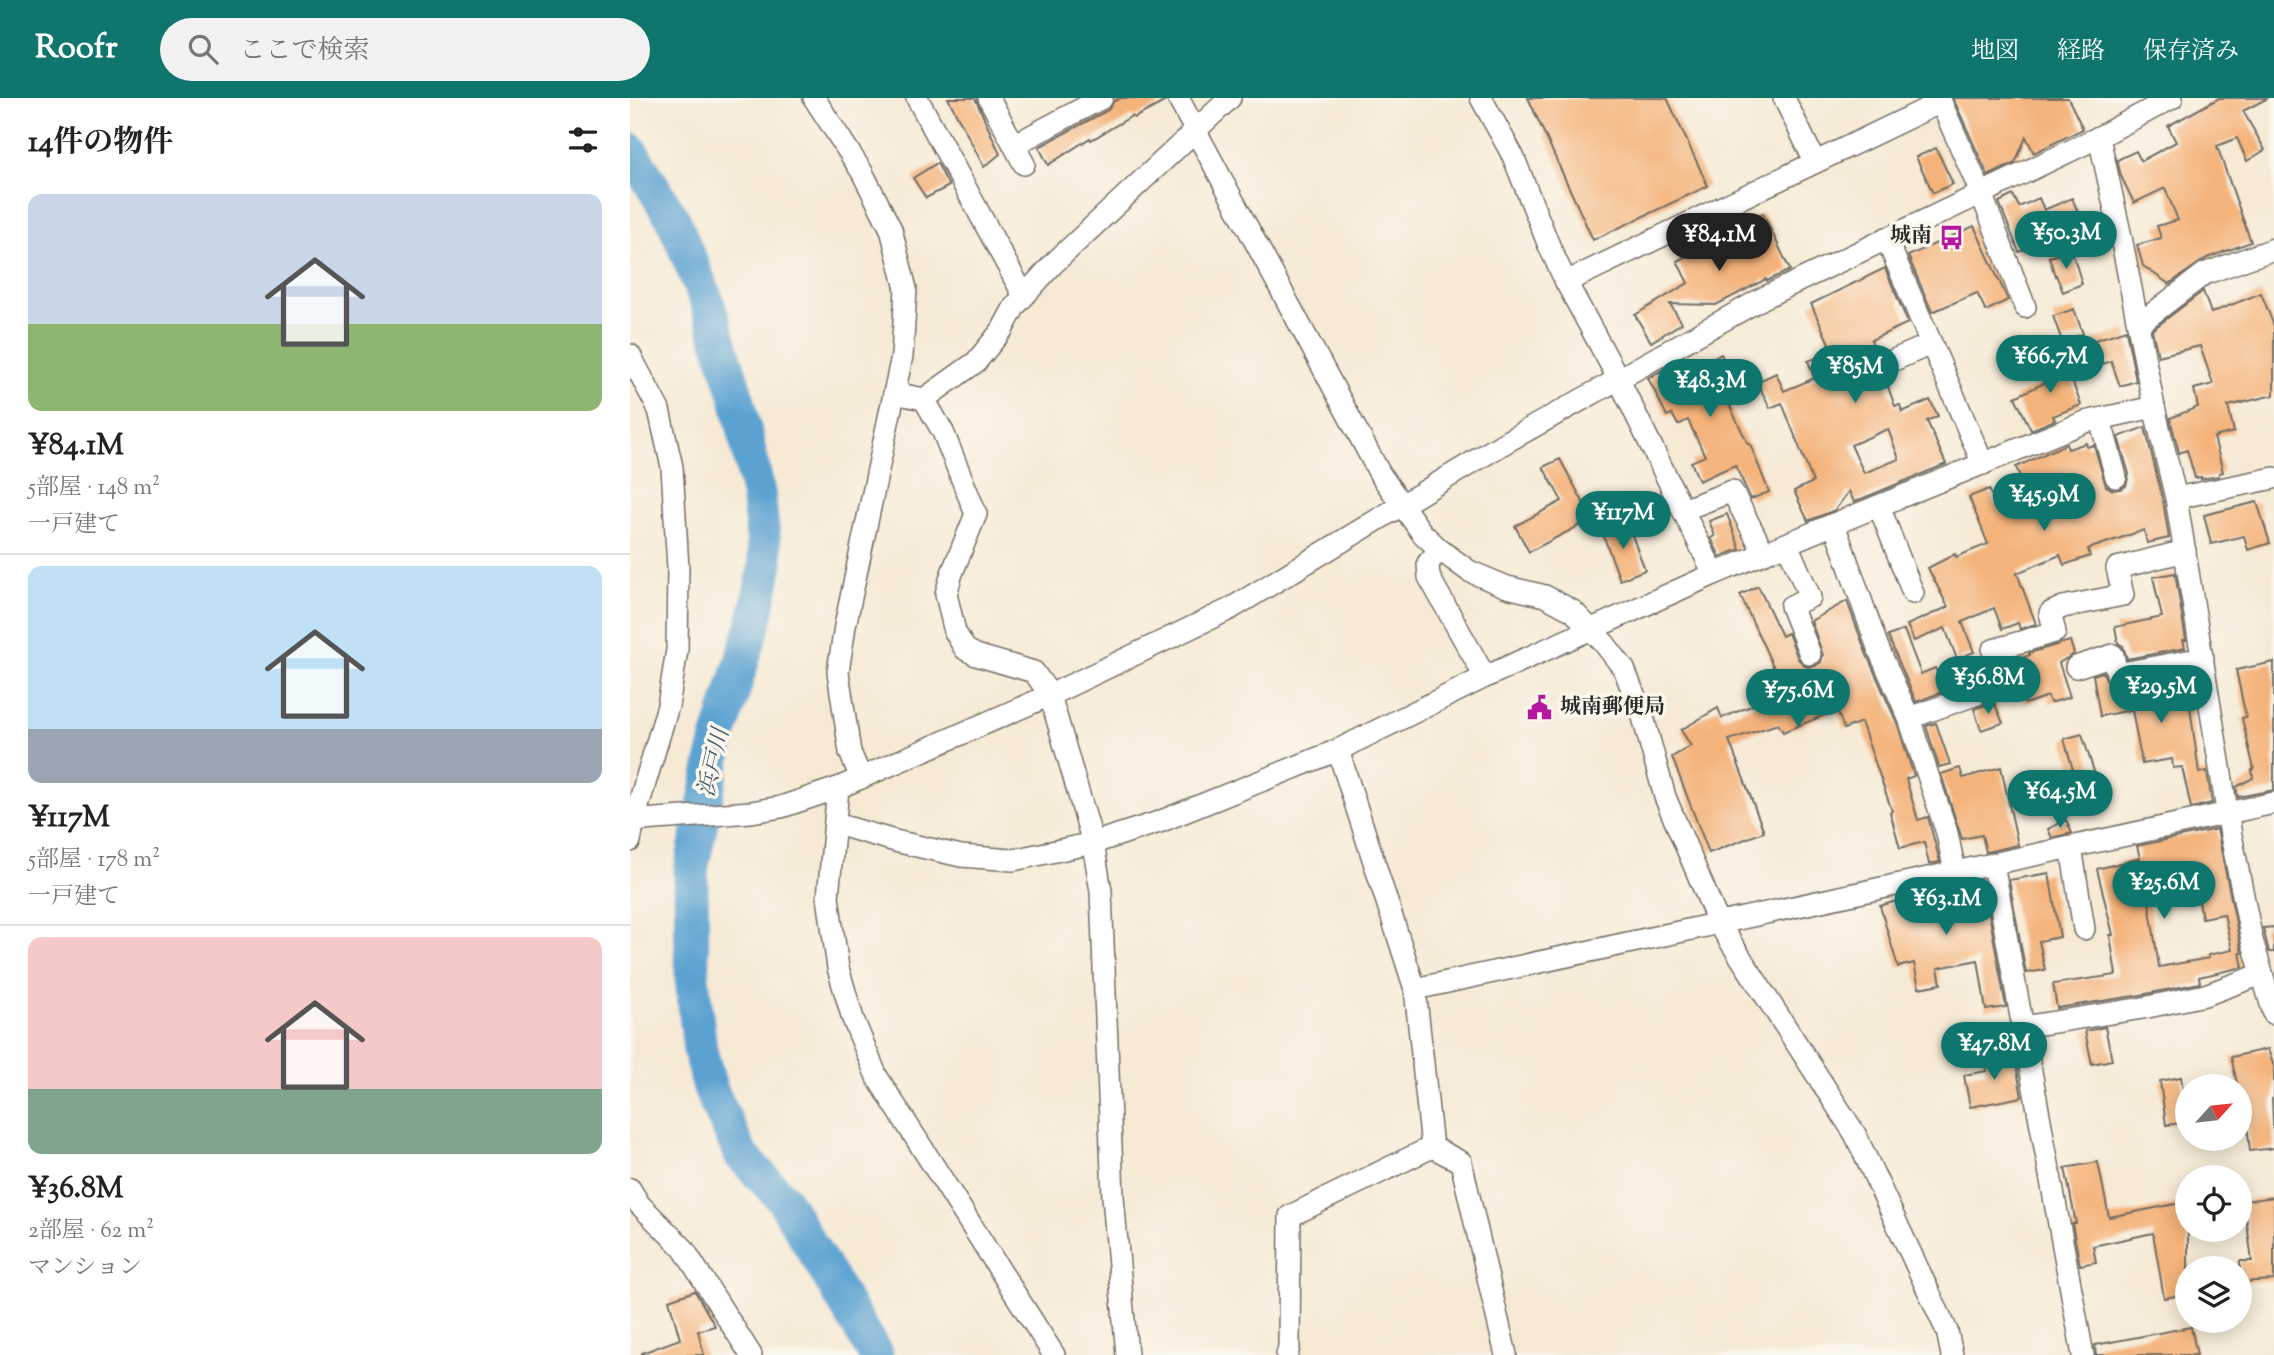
<!DOCTYPE html>
<html lang="ja">
<meta charset="utf-8">
<style>
body{margin:0;font-family:"Sorts Mill Goudy","Noto Serif JP",serif;background:#f2f2f2;color:#222;height:100vh;display:flex;flex-direction:column;font-size:26px;white-space:nowrap}
*{box-sizing:border-box;margin:0}
p{font-size:23px;color:#767676}
.icon{flex:none;width:38px;height:38px;fill:none;stroke:currentColor;stroke-width:2;stroke-linecap:round;stroke-linejoin:round}
.map{position:relative;flex:1;overflow:hidden}
.panel{display:flex;flex-direction:column;background:#fff;width:630px}
.panel>*{flex:none}
.needle{width:46px;rotate:63deg}
.controls{position:absolute;left:1545px;top:976px;display:grid;gap:14px}
.controls a{display:grid;place-items:center;width:77px;height:77px;border-radius:50%;background:#fff;box-shadow:0 4px 18px #0003;font-size:35px}
.price{position:absolute;translate:-50% -60px;padding:0 16px;border-radius:24px;background:#0f766e;color:#fff;font-size:23px;line-height:46px;filter:drop-shadow(0 2px 4px #0008)}
.price::after{content:'';position:absolute;left:50%;top:42px;width:21px;height:16px;margin-left:-10px;background:inherit;clip-path:polygon(0 0,100% 0,50% 100%)}
.price.on{background:#222;color:#fff}
ul{padding:0;list-style:none}
li{display:grid;align-content:center;gap:14px;height:371px;padding:0 28px}
li+li{border-top:2px solid #e0e0e0}
li span{display:grid;place-items:center;height:217px;border-radius:14px;color:#555}
li>.icon{margin-inline-start:auto}
span .icon{width:126px;height:126px;fill:#fffc;stroke-width:1}
li b{font-size:30px}
h2{display:flex;justify-content:space-between;align-items:center;height:84px;padding:0 28px;font-size:30px}
header{display:flex;align-items:center;gap:42px;box-sizing:border-box;height:98px;padding:0 35px;background:#0f766e;color:#fff}
header strong{font-size:33px}
nav{display:flex;gap:38px;margin-inline-start:auto;font-size:24px}
.search{width:490px;height:63px;background:#f2f2f2;display:flex;align-items:center;gap:18px;box-sizing:border-box;padding:0 24px;border-radius:38px;color:#767676;font-size:26px}
main{display:flex;flex:1;min-height:0}
.map>svg:first-child{display:block}
.lines{fill:none;stroke-linecap:round;stroke-linejoin:round}
.river{stroke:#5ba2d1;stroke-width:35}
.building{fill:#f4b37a;fill-rule:evenodd}
.minor-casing{stroke:#726e66;stroke-width:24}
.minor{stroke:#fff;stroke-width:21}
.labels{text-anchor:middle;dominant-baseline:central;stroke-width:7;stroke-linejoin:round;paint-order:stroke}
.poi-label{font-size:21px;font-weight:bold;fill:#2b2b2b;stroke:#fbf7ec;text-anchor:end}
.water-label{font-size:23px;font-style:italic;fill:#3e5b6d;stroke:#fbf7ec}
</style>
<header>
<strong>Roofr</strong>
<div class="search"><svg class="icon" aria-label="search" viewBox="0 0 24 24"><circle cx="10" cy="10" r="6"/><path d="M15 15l6 6"/></svg>ここで検索</div>
<nav><a>地図</a><a>経路</a><a>保存済み</a></nav>
</header>
<main>
<section class="panel">
<h2>14件の物件<svg class="icon" aria-label="filters" viewBox="0 0 24 24"><path d="M4 7h16M4 17h16"/><circle cx="9" cy="7" r="2"/><circle cx="15" cy="17" r="2"/></svg></h2>
<ul>
<li><span style="background:linear-gradient(#c9d6e8 60%,#8fb573 0)"><svg class="icon" aria-label="home" viewBox="0 0 24 24"><path d="M3 11l9-7 9 7M6 9v11h12V9"/></svg></span><div><b>¥84.1M</b><p>5部屋 · 148 m²</p><p>一戸建て</p></div></li>
<li><span style="background:linear-gradient(#bfe0f5 75%,#9aa5b1 0)"><svg class="icon" aria-label="home" viewBox="0 0 24 24"><path d="M3 11l9-7 9 7M6 9v11h12V9"/></svg></span><div><b>¥117M</b><p>5部屋 · 178 m²</p><p>一戸建て</p></div></li>
<li><span style="background:linear-gradient(#f6c9c9 70%,#7fa58c 0)"><svg class="icon" aria-label="home" viewBox="0 0 24 24"><path d="M3 11l9-7 9 7M6 9v11h12V9"/></svg></span><div><b>¥36.8M</b><p>2部屋 · 62 m²</p><p>マンション</p></div></li>
</ul>
</section>
<div class="map">
<svg width="1644" height="1257" viewBox="0 0 1644 1257">
<rect width="100%" height="100%" fill="#fbf7ec"/>
<filter id="ink" filterUnits="userSpaceOnUse"><feTurbulence type="fractalNoise" baseFrequency=".0143" numOctaves="2"/><feDisplacementMap in="SourceGraphic" scale="14" xChannelSelector="R" yChannelSelector="G"/><feConvolveMatrix kernelMatrix="1 2 1 2 8 2 1 2 1" color-interpolation-filters="sRGB"/></filter>
<filter id="wash" filterUnits="userSpaceOnUse"><feTurbulence type="fractalNoise" baseFrequency=".00686" numOctaves="4" result="noise"/><feDisplacementMap in="SourceGraphic" scale="28" xChannelSelector="R" yChannelSelector="G"/><feGaussianBlur stdDeviation="1.57" result="paint"/><feColorMatrix in="noise" values="0 0 0 0 0 0 0 0 0 0 0 0 0 0 0 0 0 1.4 0 .05"/><feComposite in="paint" operator="in"/></filter>
<g filter="url(#wash)">
<rect width="100%" height="100%" fill="#f6ead5"/>
<g class="lines">
<!-- river -->
<polyline class="river" points="0,52 43,121 77,204 108,303 128,395 136,465 125,521 87,645 61,772 62,880 70,952 80,990 111,1057 153,1101 246,1257"/>
</g>
<g id="blocks">
<!-- building -->
<g class="building">
<polygon points="318,0 345,0 346,2 370,56 354,69"/>
<polygon points="491,0 535,0 536,3 504,20 502,18 461,42 460,40 418,67 409,49 478,12 484,3"/>
<polygon points="898,0 1037,0 1078,88 963,142"/>
<polygon points="1323,0 1438,0 1453,31 1404,55 1396,39 1385,65 1358,78"/>
<polygon points="1589,0 1638,0 1613,13 1635,52 1617,63 1607,40 1587,48 1621,144 1577,160 1539,186 1513,168 1507,147 1531,140 1527,128 1548,122 1535,90 1504,105 1491,78 1487,62 1506,53 1511,63 1546,44 1538,28"/>
<polygon points="1306,50 1323,86 1303,95 1286,59"/>
<polygon points="307,65 319,88 296,100 283,80"/>
<polygon points="1383,97 1389,109 1409,100 1414,112 1442,100 1454,128 1411,149 1409,145 1389,154 1369,104"/>
<polygon points="1133,115 1160,172 1137,183 1136,181 1086,207 1040,206 1052,225 1021,244 1005,217 1058,185 1047,163 1084,144 1082,140"/>
<polygon points="1344,128 1378,202 1356,213 1347,195 1302,214 1278,158"/>
<polygon points="1442,153 1452,186 1433,194 1426,177 1425,178 1419,159"/>
<path d="M1255 170 1278 225 1241 242 1247 257 1244 263 1245 270 1249 275 1254 278 1265 308 1270 307 1272 314 1300 302 1308 318 1297 323 1316 366 1224 404 1219 393 1205 412 1178 423 1164 393 1183 384 1152 305 1140 310 1127 284 1146 275 1154 293 1185 280 1178 263 1203 254 1181 206ZM1258 331 1269 361 1234 375 1221 347Z"/>
<polygon points="1573,193 1581,215 1631,195 1644,228 1644,297 1598,308 1604,334 1584,339 1593,374 1589,375 1589,378 1571,381 1571,379 1565,380 1557,352 1549,355 1540,320 1568,309 1564,291 1583,286 1570,248 1528,258 1522,232"/>
<polygon points="1444,211 1453,236 1432,243 1423,218"/>
<polygon points="1496,232 1506,283 1490,288 1481,263 1470,267 1462,243"/>
<polygon points="1431,253 1451,307 1423,318 1425,322 1401,332 1385,299 1423,281 1415,259"/>
<polygon points="1091,256 1110,293 1096,300 1118,346 1120,346 1139,394 1121,401 1105,367 1069,383 1061,364 1075,358 1058,322 1048,327 1042,316 1037,318 1018,280 1046,265 1051,277"/>
<polygon points="1515,329 1533,403 1539,440 1517,445 1514,432 1458,451 1460,458 1434,467 1430,457 1387,475 1406,526 1390,531 1388,525 1372,531 1364,510 1332,524 1344,554 1327,561 1315,530 1284,543 1277,527 1318,509 1298,470 1325,456 1326,459 1358,446 1339,399 1359,391 1366,408 1397,396 1386,369 1436,346 1438,351 1456,345 1457,349 1464,347 1476,388 1483,392 1490,391 1496,388 1499,376 1488,339"/>
<polygon points="930,361 962,421 899,454 885,428 932,403 913,369"/>
<polygon points="1627,404 1640,445 1618,452 1614,438 1581,446 1574,417"/>
<polygon points="1097,416 1110,451 1090,459 1081,440 1085,438 1079,423"/>
<polygon points="997,424 1015,472 990,482 972,434"/>
<polygon points="1545,475 1556,542 1553,542 1555,550 1497,561 1493,548 1488,545 1485,529 1532,519 1523,479"/>
<polygon points="1128,488 1152,538 1158,535 1168,561 1177,569 1185,568 1191,564 1193,557 1181,523 1217,503 1236,555 1267,625 1284,678 1276,681 1288,722 1298,719 1310,764 1299,766 1294,744 1270,750 1260,714 1262,713 1231,624 1214,631 1207,612 1153,634 1148,626 1099,642 1134,734 1079,755 1042,659 1061,648 1051,632 1088,610 1092,620 1155,594 1110,497"/>
<polygon points="1274,532 1291,576 1305,570 1315,593 1286,604 1258,538"/>
<polygon points="1440,543 1444,556 1429,565 1440,599 1420,605 1418,598 1395,606 1380,564 1400,557 1399,555"/>
<polygon points="1644,564 1644,692 1608,699 1606,689 1623,680 1622,672 1624,671 1612,620 1616,619 1606,572"/>
<polygon points="1473,574 1478,585 1489,589 1560,576 1567,607 1560,609 1569,675 1577,673 1582,705 1561,710 1552,669 1543,670 1542,661 1512,666 1502,612 1470,618 1463,577"/>
<polygon points="1364,604 1373,625 1351,632 1344,611"/>
<polygon points="1306,625 1320,666 1309,669 1296,628"/>
<polygon points="1452,636 1468,686 1449,692 1434,641"/>
<polygon points="1371,669 1388,747 1356,754 1352,737 1332,741 1311,676 1330,670 1333,680"/>
<polygon points="1436,722 1442,735 1422,740 1418,731"/>
<path d="M1587 731 1612 855H1610L1613 869 1569 879 1570 885 1511 897 1427 910 1423 886 1486 877 1480 837H1483L1467 771 1510 760 1507 748ZM1564 794 1565 799H1568L1572 820 1594 816 1602 852 1578 857 1579 860 1529 869 1519 805Z"/>
<polygon points="1419,775 1430,839 1409,843 1415,872 1396,875 1379,782"/>
<polygon points="1354,787 1376,909 1356,912 1348,862 1308,870 1311,886 1289,890 1284,865 1268,869 1250,808 1283,798 1283,800"/>
<polygon points="1644,829 1644,854 1639,854 1633,830"/>
<polygon points="1475,929 1482,962 1462,966 1455,933"/>
<polygon points="1638,951 1644,969 1644,1000 1642,1001 1644,1050 1620,1053 1615,1009 1613,1010 1610,989 1608,989 1601,959"/>
<polygon points="1384,956 1392,999 1340,1009 1334,977 1357,973 1354,962"/>
<polygon points="1551,979 1558,1024 1536,1027 1530,983"/>
<polygon points="1468,1064 1479,1119 1551,1105 1553,1112 1558,1111 1558,1196 1534,1200 1523,1135 1463,1148 1466,1164 1450,1167 1442,1126 1446,1125 1435,1070"/>
<polygon points="1644,1099 1644,1182 1610,1184 1610,1163 1622,1163 1614,1103"/>
<polygon points="65,1193 85,1228 68,1233 74,1257 12,1257 12,1255 50,1241 39,1202"/>
<polygon points="1561,1229 1567,1257 1466,1257 1465,1247"/>
</g>
</g>
</g>
<g filter="url(#ink)">
<use href="#blocks" fill-opacity="0" stroke="#726e66" stroke-width="2"/>
<g class="lines">
<defs>
<g id="minor">
<polyline points="184,0 232,74 261,131 276,191 272,258 215,528 208,574 220,654 231,680"/>
<polyline points="287,0 394,198"/>
<polyline points="359,0 384,47 472,0"/>
<polyline points="548,0 750,376 792,435 810,452 839,473 877,489 915,498 943,513 974,545 994,571 1013,619 1035,699 1089,826 1225,1036 1317,1233 1322,1257"/>
<polyline points="851,0 883,58 920,150 936,184 988,280 1084,476"/>
<polyline points="1154,0 1185,64"/>
<polyline points="1309,0 1351,95 1395,209"/>
<polyline points="1469,39 1491,139 1524,309 1546,400 1601,737 1622,842 1644,916"/>
<polyline points="384,47 394,66"/>
<polyline points="1256,140 1353,366"/>
<polyline points="936,184 1311,4"/>
<polyline points="1509,226 1574,176 1644,151"/>
<polyline points="0,257 29,312 42,369 48,470 47,552 38,608 4,722 0,743"/>
<polyline points="1257,265 1301,246"/>
<polyline points="264,295 294,301 346,264 372,232 385,208 424,165 600,0"/>
<polyline points="294,301 313,334 346,416 322,475 316,496 325,534 335,551 346,557 404,574 420,597 463,745 471,793 483,1099 497,1257"/>
<polyline points="1470,321 1486,379"/>
<polyline points="1546,400 1644,380"/>
<polyline points="1249,408 1283,495"/>
<polyline points="1053,412 1102,393 1134,455"/>
<polyline points="1204,426 1248,550 1279,620 1317,735 1325,774"/>
<polyline points="1157,446 1180,499 1161,508 1180,556"/>
<polyline points="810,452 798,465 799,479 855,579"/>
<polyline points="1446,569 1483,557 1487,576 1573,560"/>
<polyline points="1279,620 1370,588 1363,552 1425,534 1420,515 1433,509 1493,497 1487,470 1555,453"/>
<polyline points="708,652 785,891 802,1049"/>
<polyline points="208,690 198,799 208,870 223,921 247,979 424,1257"/>
<polyline points="0,723 121,714 151,709 208,690 420,597 600,511 876,344 1133,200 1469,39 1542,0"/>
<polyline points="206,726 265,743 331,758 383,762 463,745 529,724 708,652 855,579 1084,476 1204,426 1455,324 1524,309"/>
<polyline points="1441,749 1454,831"/>
<polyline points="1363,766 1453,1257"/>
<polyline points="785,891 1644,705"/>
<polyline points="1393,929 1513,910 1575,897 1632,876"/>
<polyline points="802,1049 831,1064 876,1257"/>
<polyline points="0,1091 9,1106 53,1150 121,1257"/>
<polyline points="657,1257 659,1249 660,1118 802,1049"/>
</g>
</defs>
<!-- minor casing -->
<use href="#minor" class="minor-casing"/>
<!-- minor -->
<use href="#minor" class="minor"/>
</g>
</g>
<!-- icons -->
<defs>
<symbol id="bus-bare" viewBox="-9 -9 18 18"><path d="M-5-6H5V4H4V6H2V4H-2V6H-4V4H-5ZM-3.5-4V0h7V-4ZM-3.5 1.2v1.5H-2V1.2ZM2 1.2v1.5H3.5V1.2Z" fill="#b5179e" stroke="#fbf7ec" stroke-width="2.5" paint-order="stroke"/></symbol>
<symbol id="civic-bare" viewBox="-9 -9 18 18"><path d="M-.6-6.5H3V-4.5H.6V-3L4-1V1h2V6H-6V1h2V-1L-.6-3ZM-1.2 2.5V6h2.4V2.5Z" fill="#b5179e" stroke="#fbf7ec" stroke-width="2.5" paint-order="stroke"/></symbol>
</defs>
<g fill-rule="evenodd">
<use href="#bus-bare" x="1304" y="122" width="35" height="35"/>
<use href="#civic-bare" x="892" y="592" width="35" height="35"/>
</g>
<g class="labels">
<!-- poi labels -->
<g class="poi-label">
<text x="1302" y="139">城南</text>
<text x="930" y="610" text-anchor="start">城南郵便局</text>
</g>
<!-- water labels -->
<g class="water-label">
<text transform="translate(85 665) rotate(-77)">浜戸川</text>
</g>
</g>
</svg>
<div class="controls">
<a><svg class="needle" viewBox="-14 -14 28 28"><path d="M0-13l5 13h-10z" fill="#e53935"/><path d="M0 13l5-13h-10z" fill="#767676"/></svg></a>
<a><svg class="icon" aria-label="locate" viewBox="0 0 24 24"><circle cx="12" cy="12" r="6"/><path d="M12 2v4M12 18v4M2 12h4M18 12h4"/></svg></a>
<a><svg class="icon" aria-label="layers" viewBox="0 0 24 24"><path d="M12 4l9 5-9 5-9-5zM3 14l9 5 9-5"/></svg></a>
</div>
<b class="price" style="left:1436px;top:173px">¥50.3M</b>
<b class="price on" style="left:1089px;top:175px">¥84.1M</b>
<b class="price" style="left:1420px;top:297px">¥66.7M</b>
<b class="price" style="left:1225px;top:307px">¥85M</b>
<b class="price" style="left:1080px;top:321px">¥48.3M</b>
<b class="price" style="left:1414px;top:435px">¥45.9M</b>
<b class="price" style="left:993px;top:453px">¥117M</b>
<b class="price" style="left:1358px;top:618px">¥36.8M</b>
<b class="price" style="left:1531px;top:627px">¥29.5M</b>
<b class="price" style="left:1168px;top:631px">¥75.6M</b>
<b class="price" style="left:1430px;top:732px">¥64.5M</b>
<b class="price" style="left:1534px;top:823px">¥25.6M</b>
<b class="price" style="left:1316px;top:839px">¥63.1M</b>
<b class="price" style="left:1364px;top:984px">¥47.8M</b>
</div>
</main>
